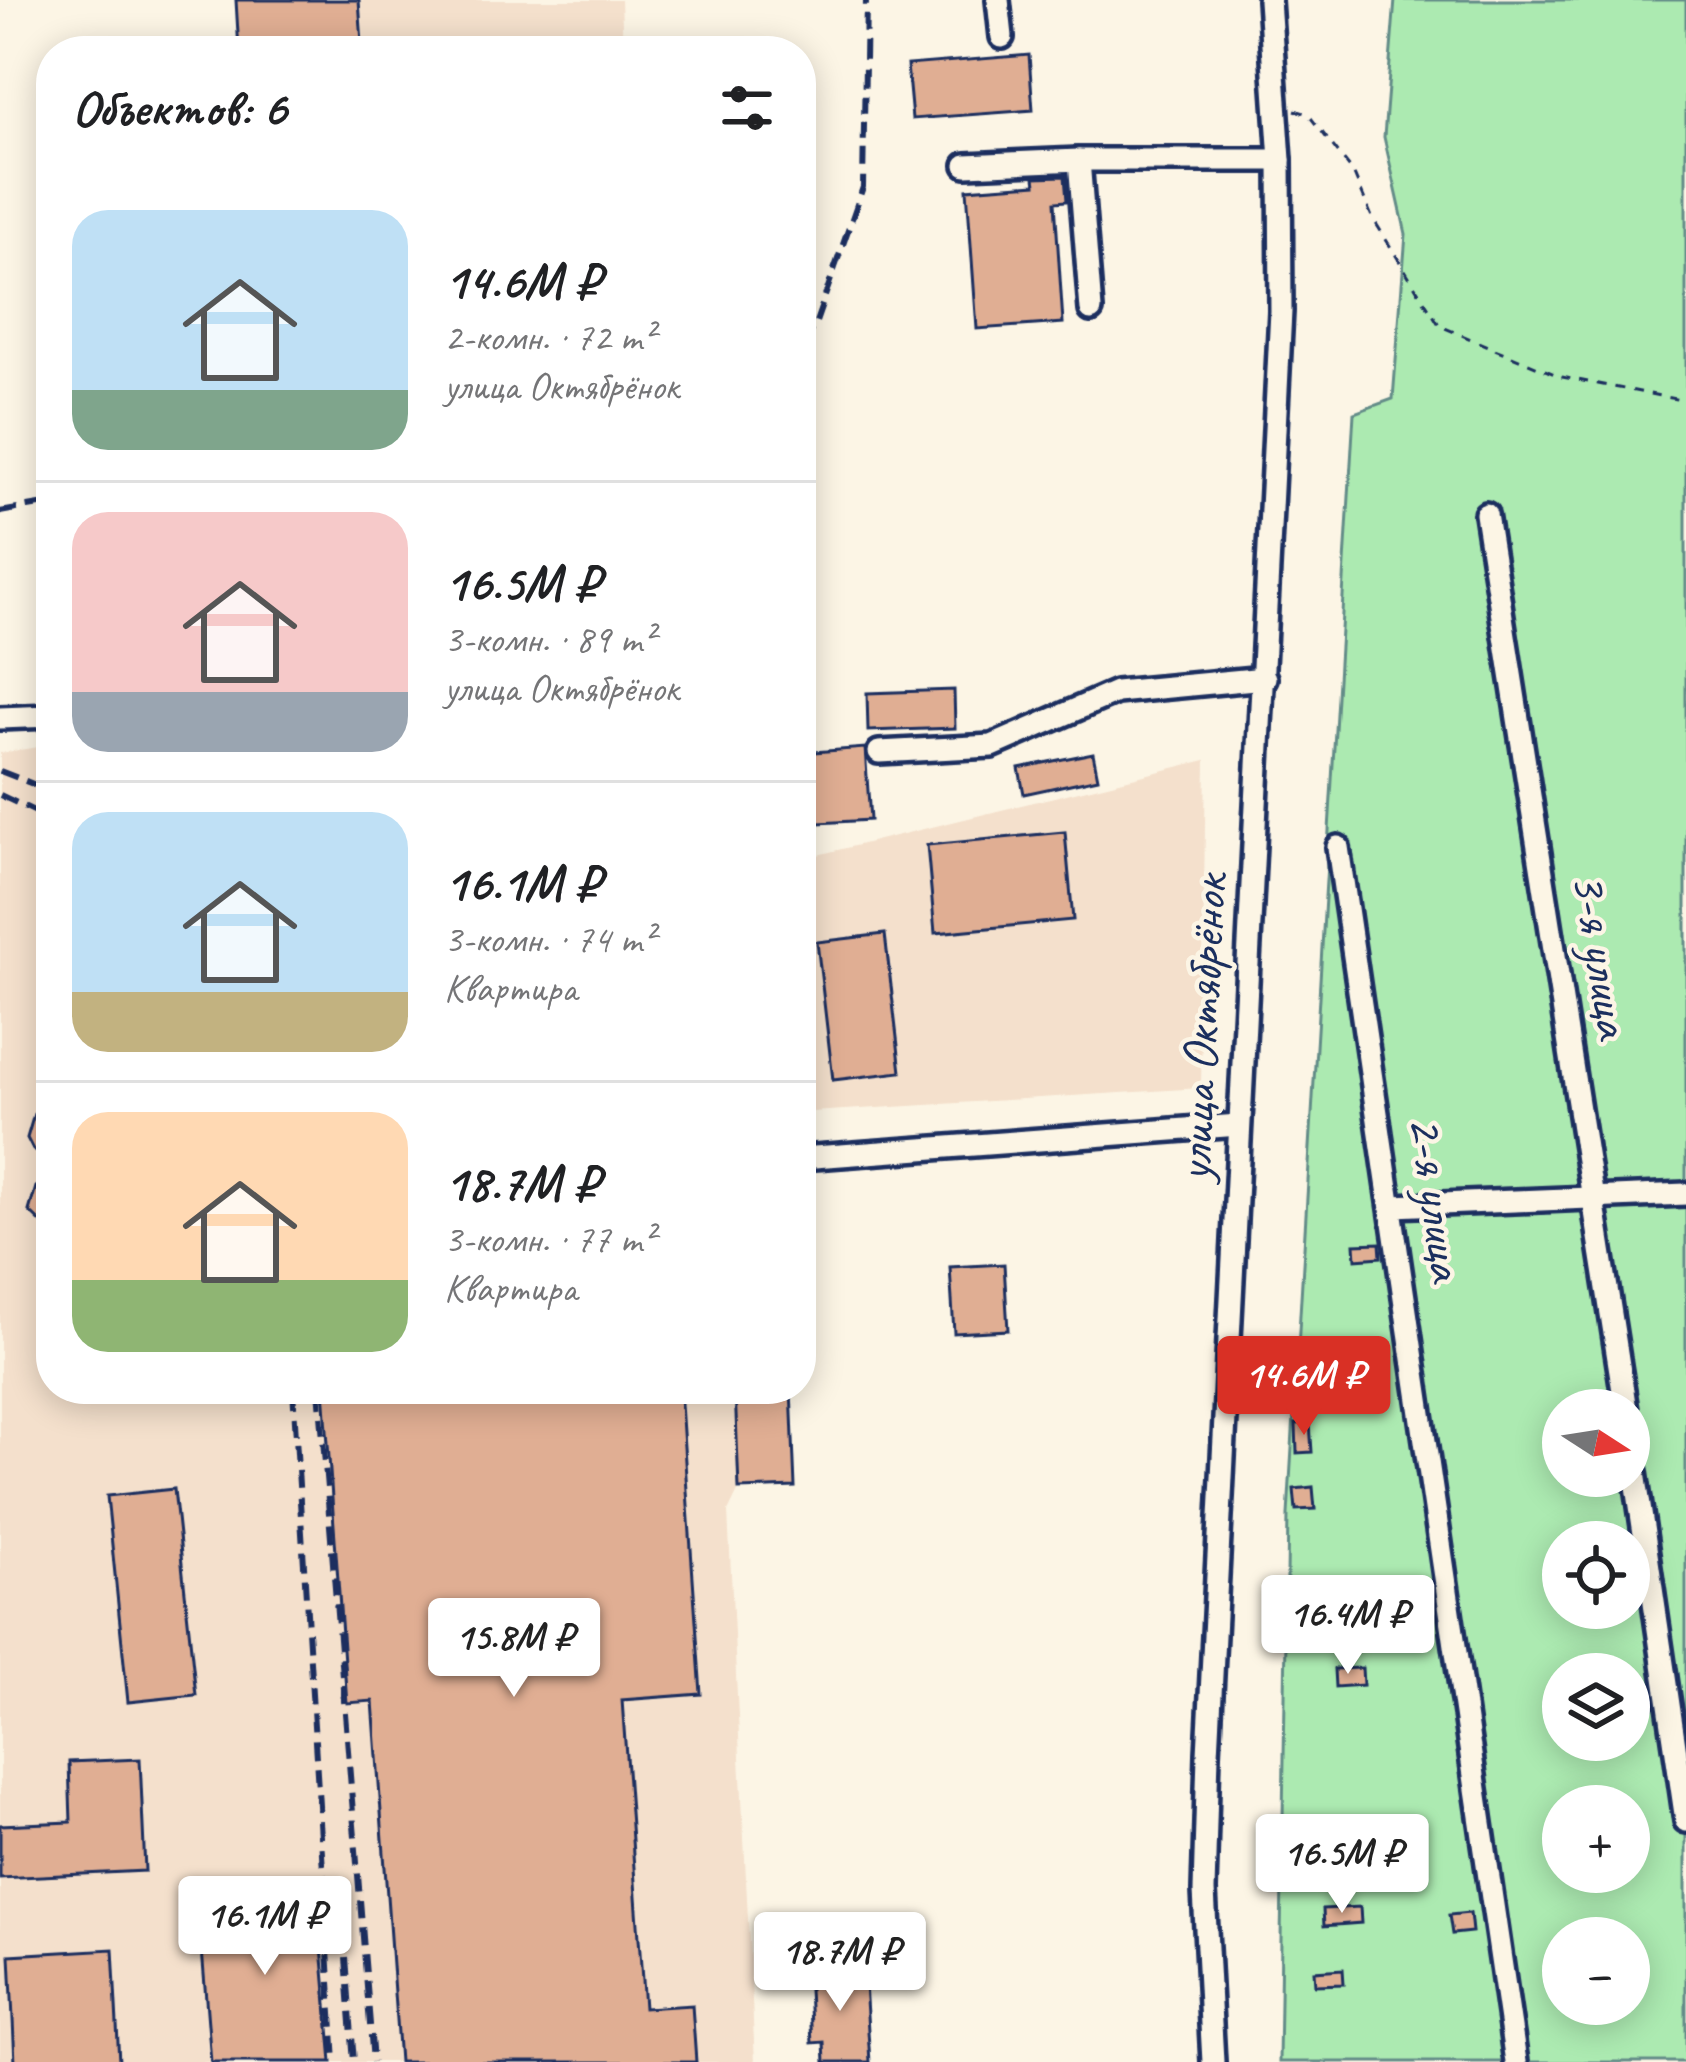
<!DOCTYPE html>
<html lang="ru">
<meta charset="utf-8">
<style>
body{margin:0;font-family:Caveat,sans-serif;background:#f2f2f2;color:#202124;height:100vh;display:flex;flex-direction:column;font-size:45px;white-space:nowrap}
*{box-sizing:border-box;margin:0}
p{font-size:39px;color:#757577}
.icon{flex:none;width:66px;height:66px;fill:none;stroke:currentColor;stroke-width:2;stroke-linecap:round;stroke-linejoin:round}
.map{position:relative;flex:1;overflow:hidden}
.sheet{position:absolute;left:36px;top:36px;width:780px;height:1368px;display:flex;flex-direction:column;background:#fff;border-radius:48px;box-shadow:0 6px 30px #0003}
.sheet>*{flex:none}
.needle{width:78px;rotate:102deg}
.buttons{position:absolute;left:1542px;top:1389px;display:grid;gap:24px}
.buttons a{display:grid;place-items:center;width:108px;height:108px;border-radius:50%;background:#fff;box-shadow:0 6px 30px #0003;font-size:60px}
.price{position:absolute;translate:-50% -102px;padding:0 27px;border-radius:12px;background:#fff;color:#222;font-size:39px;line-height:78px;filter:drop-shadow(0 3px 6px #0008)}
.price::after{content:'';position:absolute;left:50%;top:72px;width:36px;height:27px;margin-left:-18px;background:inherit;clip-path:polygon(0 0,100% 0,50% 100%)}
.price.current{background:#d93025;color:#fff}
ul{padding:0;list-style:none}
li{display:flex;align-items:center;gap:36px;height:300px;padding:0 36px}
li+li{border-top:3px solid #e0e0e0}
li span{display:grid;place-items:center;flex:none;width:336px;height:240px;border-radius:36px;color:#555}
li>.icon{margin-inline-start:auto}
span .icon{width:144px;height:144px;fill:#fffc;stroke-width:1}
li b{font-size:51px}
h2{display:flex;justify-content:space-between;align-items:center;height:144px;padding:0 36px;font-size:51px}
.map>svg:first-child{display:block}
.built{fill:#f4e0cc}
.green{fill:#aceab1;stroke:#648c88;stroke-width:3;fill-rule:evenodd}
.building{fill:#e0ae93;stroke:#1b2f5e;stroke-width:3}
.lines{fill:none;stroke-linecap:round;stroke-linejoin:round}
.minor-casing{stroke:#1b2f5e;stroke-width:30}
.path{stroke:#1b2f5e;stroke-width:3;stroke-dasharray:9 9;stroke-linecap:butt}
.minor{stroke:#fcf5e5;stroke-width:21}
.rail{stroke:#1b2f5e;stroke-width:6;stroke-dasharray:18 9;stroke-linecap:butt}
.labels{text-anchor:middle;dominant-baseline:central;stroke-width:9;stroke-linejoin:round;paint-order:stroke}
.street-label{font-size:51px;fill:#1b2f5e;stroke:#fcf5e5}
</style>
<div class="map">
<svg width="1686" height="2062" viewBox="0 0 1686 2062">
<rect width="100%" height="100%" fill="#fcf5e5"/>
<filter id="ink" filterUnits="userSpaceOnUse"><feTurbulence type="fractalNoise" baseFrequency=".00833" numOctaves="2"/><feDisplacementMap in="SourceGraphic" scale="24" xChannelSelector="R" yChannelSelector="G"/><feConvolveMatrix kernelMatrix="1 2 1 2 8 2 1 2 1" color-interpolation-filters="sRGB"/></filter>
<g filter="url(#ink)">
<!-- built -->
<g class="built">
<polygon points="236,0 621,0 623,51 239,51"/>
<polygon points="51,745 51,1389 791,1389 795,1487 739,1489 728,1512 755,2062 0,2062 0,753"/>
<polygon points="1206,760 1201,1088 812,1112 801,859"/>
</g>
<!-- green -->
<path class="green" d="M1395 0H1686V2062H1279L1288 1515 1354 413 1393 399 1406 234 1384 137ZM1563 1410H1629V1476H1563ZM1563 1542H1629V1608H1563ZM1563 1674H1629V1740H1563ZM1563 1806H1629V1872H1563ZM1563 1938H1629V2004H1563Z"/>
<!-- building -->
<g class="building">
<polygon points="236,0 359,0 362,43 239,51"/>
<polygon points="1029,55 1033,110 912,119 907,65"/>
<polygon points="1065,176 1067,201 1055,202 1063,323 977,329 967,189 1036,184 1035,177"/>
<polygon points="954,690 955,728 868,731 867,693"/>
<polygon points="865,748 870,820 801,824 801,753"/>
<polygon points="1093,753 1098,778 1024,794 1019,768"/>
<polygon points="1065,832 1073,920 935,933 927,845"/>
<polygon points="885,934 901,1072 833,1080 817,942"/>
<polygon points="51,1104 51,1160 33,1150 27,1138 34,1114"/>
<polygon points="51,1178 51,1232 29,1211 36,1187"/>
<polygon points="1380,1243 1381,1257 1356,1259 1355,1244"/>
<polygon points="1004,1264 1008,1330 954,1333 950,1267"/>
<polygon points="324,1389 680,1389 701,1694 622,1700 644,2008 692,2005 696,2062 399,2062 373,1701 347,1703"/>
<polygon points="735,1389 791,1389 795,1487 739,1489"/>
<polygon points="1310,1423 1312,1452 1297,1453 1296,1424"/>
<polygon points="1313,1487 1315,1509 1296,1510 1294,1489"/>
<polygon points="174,1489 196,1695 128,1702 107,1496"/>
<polygon points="1362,1668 1363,1685 1335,1687 1334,1669"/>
<polygon points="140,1759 145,1871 0,1878 0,1825 71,1822 69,1762"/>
<polygon points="317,1889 332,2062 211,2062 198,1899"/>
<polygon points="1360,1907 1361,1923 1324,1926 1323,1909"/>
<polygon points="1470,1913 1472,1932 1452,1934 1449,1915"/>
<polygon points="113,1949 119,2062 15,2062 10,1955"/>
<polygon points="864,1968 870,2062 825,2062 824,2042 812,2043 808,1972"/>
<polygon points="1343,1969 1344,1984 1315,1985 1314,1971"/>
</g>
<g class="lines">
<defs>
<g id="minor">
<polyline points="998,0 1002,37"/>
<polyline points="966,165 1079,160"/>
<polyline points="1091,310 1079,160 1280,160"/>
<polyline points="1486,514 1626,1410"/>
<polyline points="0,718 51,716"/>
<polyline points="879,752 992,746 1116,692 1265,678"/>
<polyline points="1338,847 1516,2062"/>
<polyline points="801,1158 1239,1125"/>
<polyline points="1393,1206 1686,1194"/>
<polyline points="1629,1431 1686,1821"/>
<polyline points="1213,2062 1204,1891 1208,1754 1281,311 1280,160 1269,0"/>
</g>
</defs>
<!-- minor casing -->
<use href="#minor" class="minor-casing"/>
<!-- path -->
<polyline class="path" points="1295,110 1308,114 1353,172 1372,217 1440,326 1562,377 1686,401"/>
<!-- minor -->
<use href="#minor" class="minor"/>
<!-- rail -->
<g class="rail">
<polyline points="801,344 815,325 863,187 866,0"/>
<polyline points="0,512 51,503"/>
<polyline points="0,771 51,791"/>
<polyline points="0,795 51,819"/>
<polyline points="293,1389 335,2062"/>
<polyline points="319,1389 373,2062"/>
<polyline points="346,1958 354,2062"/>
</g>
</g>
</g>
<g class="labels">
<!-- street labels -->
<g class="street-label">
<text transform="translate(1602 955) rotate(81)">3-я улица</text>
<text transform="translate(1201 1028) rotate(-87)">улица Октябрёнок</text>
<text transform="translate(1437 1198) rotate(82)">2-я улица</text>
</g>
</g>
</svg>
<div class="buttons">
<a><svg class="needle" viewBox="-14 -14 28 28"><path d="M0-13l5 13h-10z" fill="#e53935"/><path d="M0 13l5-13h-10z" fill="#757577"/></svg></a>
<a><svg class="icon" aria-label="locate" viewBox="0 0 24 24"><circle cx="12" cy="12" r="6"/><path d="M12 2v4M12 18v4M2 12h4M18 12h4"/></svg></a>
<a><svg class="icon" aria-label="layers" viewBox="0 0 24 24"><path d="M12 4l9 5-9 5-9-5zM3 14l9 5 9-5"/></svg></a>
<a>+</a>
<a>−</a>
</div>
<b class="price current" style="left:1304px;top:1438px">14.6M ₽</b>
<b class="price" style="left:1348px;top:1677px">16.4M ₽</b>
<b class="price" style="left:514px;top:1700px">15.8M ₽</b>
<b class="price" style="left:1342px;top:1916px">16.5M ₽</b>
<b class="price" style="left:265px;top:1978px">16.1M ₽</b>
<b class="price" style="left:840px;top:2014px">18.7M ₽</b>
<section class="sheet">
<h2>Объектов: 6<svg class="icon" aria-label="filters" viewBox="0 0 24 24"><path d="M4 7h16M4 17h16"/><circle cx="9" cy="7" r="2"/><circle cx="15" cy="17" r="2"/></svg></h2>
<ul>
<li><span style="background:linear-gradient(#bfe0f5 75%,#7fa58c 0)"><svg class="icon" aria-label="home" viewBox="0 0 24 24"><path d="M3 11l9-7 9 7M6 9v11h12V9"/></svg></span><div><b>14.6M ₽</b><p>2-комн. · 72 m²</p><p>улица Октябрёнок</p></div></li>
<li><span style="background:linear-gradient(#f6c9c9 75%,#9aa5b1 0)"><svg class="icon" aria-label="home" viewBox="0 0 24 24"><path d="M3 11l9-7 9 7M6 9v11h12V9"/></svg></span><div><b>16.5M ₽</b><p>3-комн. · 89 m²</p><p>улица Октябрёнок</p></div></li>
<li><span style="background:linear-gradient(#bfe0f5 75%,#c2b280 0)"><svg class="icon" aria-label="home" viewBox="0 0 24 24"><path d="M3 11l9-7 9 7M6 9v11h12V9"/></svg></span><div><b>16.1M ₽</b><p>3-комн. · 74 m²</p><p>Квартира</p></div></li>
<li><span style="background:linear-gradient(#ffd9b3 70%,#8fb573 0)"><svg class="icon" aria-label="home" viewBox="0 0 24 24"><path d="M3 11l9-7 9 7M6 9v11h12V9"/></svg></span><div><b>18.7M ₽</b><p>3-комн. · 77 m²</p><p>Квартира</p></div></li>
</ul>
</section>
</div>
